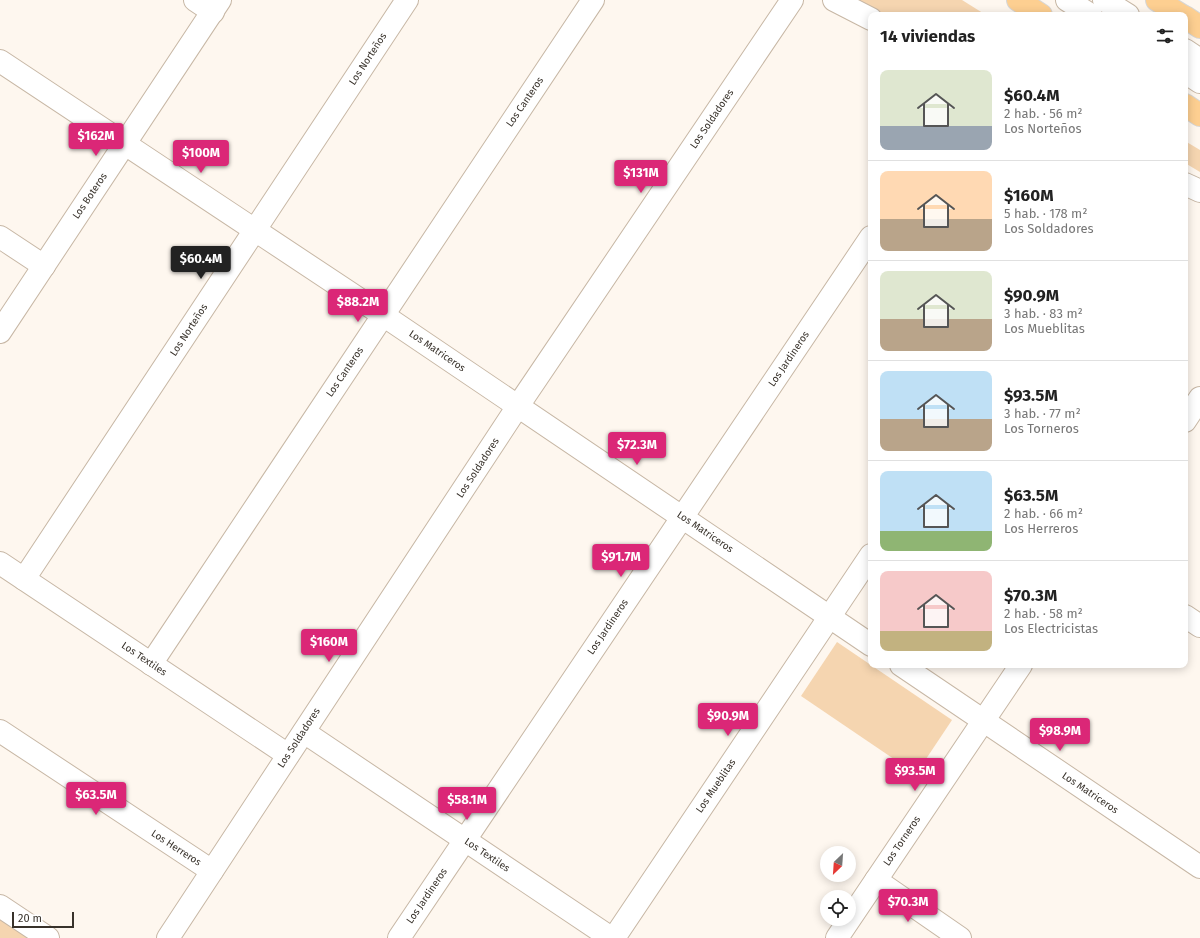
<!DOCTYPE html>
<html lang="es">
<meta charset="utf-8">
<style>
body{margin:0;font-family:"Fira Sans",sans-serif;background:#f2f2f2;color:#222;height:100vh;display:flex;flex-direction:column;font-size:15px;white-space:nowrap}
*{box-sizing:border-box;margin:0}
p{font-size:13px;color:#767676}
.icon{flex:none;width:22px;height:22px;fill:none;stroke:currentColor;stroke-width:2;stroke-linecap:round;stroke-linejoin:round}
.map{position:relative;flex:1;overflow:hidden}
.sheet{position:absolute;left:868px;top:12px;width:320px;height:656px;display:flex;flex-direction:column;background:#fff;border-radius:8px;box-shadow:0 2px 10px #0003}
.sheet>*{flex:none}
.needle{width:26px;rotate:205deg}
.tools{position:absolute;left:820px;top:846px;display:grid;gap:8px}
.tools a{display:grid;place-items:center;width:36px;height:36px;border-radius:50%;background:#fff;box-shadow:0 2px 10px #0003;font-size:20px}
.scale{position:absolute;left:12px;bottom:10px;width:62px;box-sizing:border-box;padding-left:4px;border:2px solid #38322b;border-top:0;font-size:11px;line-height:14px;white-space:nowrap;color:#38322b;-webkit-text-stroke:3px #fff;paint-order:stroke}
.price{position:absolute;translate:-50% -34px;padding:0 9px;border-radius:4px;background:#db2777;color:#fff;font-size:13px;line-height:26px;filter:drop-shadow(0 1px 2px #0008)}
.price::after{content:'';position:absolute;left:50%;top:24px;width:12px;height:9px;margin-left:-6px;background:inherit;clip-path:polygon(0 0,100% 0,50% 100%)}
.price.active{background:#222;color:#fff}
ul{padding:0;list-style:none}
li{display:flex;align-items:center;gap:12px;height:100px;padding:0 12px}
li+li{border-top:1px solid #e0e0e0}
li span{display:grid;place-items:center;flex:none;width:112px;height:80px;border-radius:8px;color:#555}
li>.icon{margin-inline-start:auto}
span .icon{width:48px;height:48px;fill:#fffc;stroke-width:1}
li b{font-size:17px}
h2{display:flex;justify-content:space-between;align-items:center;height:48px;padding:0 12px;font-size:17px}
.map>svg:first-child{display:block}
.green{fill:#f5d5b0}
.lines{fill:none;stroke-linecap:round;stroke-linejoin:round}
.minor-casing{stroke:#c7b7a5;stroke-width:24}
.major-casing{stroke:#d7d6d5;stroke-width:24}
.minor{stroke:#fff;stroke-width:22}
.major{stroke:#fdcf91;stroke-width:22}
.labels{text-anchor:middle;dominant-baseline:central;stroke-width:3.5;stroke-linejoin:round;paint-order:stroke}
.street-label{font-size:10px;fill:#38322b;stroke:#fff}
</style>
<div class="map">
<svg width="1200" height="938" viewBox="0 0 1200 938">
<rect width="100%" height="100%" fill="#fef7ef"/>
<!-- green -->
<g class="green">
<polygon points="849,0 962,0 986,15 879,15"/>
<polygon points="1185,141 1200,150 1200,172 1185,163"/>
<polygon points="837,642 952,720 916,774 801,696"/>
<polygon points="0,914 35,938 0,938"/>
</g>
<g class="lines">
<defs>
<g id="minor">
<polyline points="195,0 213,12"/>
<polyline points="834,0 871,19"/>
<polyline points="1067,0 1091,15"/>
<polyline points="1104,0 1128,15"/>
<polyline points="1185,50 1200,60"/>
<polyline points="0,61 383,315 871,645"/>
<polyline points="1185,72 1200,82"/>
<polyline points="1185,184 1200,191"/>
<polyline points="0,237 44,266"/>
<polyline points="0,332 220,0"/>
<polyline points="1185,421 1200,398"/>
<polyline points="0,563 288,755"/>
<polyline points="24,579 407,0"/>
<polyline points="1185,616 1200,626"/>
<polyline points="151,664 593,0"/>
<polyline points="901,665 1200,867"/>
<polyline points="0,731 212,871"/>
<polyline points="304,732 611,938"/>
<polyline points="876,880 960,938"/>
<polyline points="0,906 48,938"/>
<polyline points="168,938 518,406 792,0"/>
<polyline points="399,938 871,237"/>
<polyline points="614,938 871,555"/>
<polyline points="837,938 1021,665"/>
</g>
<g id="major">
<polyline points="1018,0 1041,15"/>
<polyline points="1157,0 1181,15"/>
<polyline points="1185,17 1200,27"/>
<polyline points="1185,105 1200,115"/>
</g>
</defs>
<!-- minor casing -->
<use href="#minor" class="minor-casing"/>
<!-- major casing -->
<use href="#major" class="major-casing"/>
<!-- minor -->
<use href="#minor" class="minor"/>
<!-- major -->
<use href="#major" class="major"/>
</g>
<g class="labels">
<!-- street labels -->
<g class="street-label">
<text transform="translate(368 59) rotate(-57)">Los Norteños</text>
<text transform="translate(525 102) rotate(-56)">Los Canteros</text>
<text transform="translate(712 119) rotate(-56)">Los Soldadores</text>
<text transform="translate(90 196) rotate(-56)">Los Boteros</text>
<text transform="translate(189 330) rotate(-57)">Los Norteños</text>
<text transform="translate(437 351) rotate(34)">Los Matriceros</text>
<text transform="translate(789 359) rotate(-56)">Los Jardineros</text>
<text transform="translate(345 372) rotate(-56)">Los Canteros</text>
<text transform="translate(478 468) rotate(-57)">Los Soldadores</text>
<text transform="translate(705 532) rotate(34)">Los Matriceros</text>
<text transform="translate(608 627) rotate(-56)">Los Jardineros</text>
<text transform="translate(144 659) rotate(34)">Los Textiles</text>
<text transform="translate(299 738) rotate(-57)">Los Soldadores</text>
<text transform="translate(716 786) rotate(-56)">Los Mueblitas</text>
<text transform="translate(1090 793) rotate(34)">Los Matriceros</text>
<text transform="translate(902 841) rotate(-56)">Los Torneros</text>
<text transform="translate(176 848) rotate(33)">Los Herreros</text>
<text transform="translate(487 855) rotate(34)">Los Textiles</text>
<text transform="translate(427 896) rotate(-56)">Los Jardineros</text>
</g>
</g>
</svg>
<div class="tools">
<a><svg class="needle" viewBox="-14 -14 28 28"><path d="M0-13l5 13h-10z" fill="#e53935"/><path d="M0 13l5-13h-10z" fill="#767676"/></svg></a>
<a><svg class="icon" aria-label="locate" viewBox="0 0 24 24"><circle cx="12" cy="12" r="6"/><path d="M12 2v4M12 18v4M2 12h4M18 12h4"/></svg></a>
</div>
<div class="scale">20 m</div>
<b class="price" style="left:96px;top:157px">$162M</b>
<b class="price" style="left:201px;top:174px">$100M</b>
<b class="price" style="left:641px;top:194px">$131M</b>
<b class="price active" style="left:201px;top:280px">$60.4M</b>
<b class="price" style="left:358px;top:323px">$88.2M</b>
<b class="price" style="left:637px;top:466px">$72.3M</b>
<b class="price" style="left:621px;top:578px">$91.7M</b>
<b class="price" style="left:329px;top:663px">$160M</b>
<b class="price" style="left:728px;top:737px">$90.9M</b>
<b class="price" style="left:1060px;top:752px">$98.9M</b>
<b class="price" style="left:915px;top:792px">$93.5M</b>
<b class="price" style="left:96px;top:816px">$63.5M</b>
<b class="price" style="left:467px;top:821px">$58.1M</b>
<b class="price" style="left:908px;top:923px">$70.3M</b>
<section class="sheet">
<h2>14 viviendas<svg class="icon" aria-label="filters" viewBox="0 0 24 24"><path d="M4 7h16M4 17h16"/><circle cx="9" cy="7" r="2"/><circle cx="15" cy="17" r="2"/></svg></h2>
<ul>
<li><span style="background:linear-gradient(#dfe7d0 70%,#9aa5b1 0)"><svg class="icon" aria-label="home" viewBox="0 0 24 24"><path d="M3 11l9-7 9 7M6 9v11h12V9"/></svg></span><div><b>$60.4M</b><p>2 hab. · 56 m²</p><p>Los Norteños</p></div></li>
<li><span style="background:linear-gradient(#ffd9b3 60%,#b9a48a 0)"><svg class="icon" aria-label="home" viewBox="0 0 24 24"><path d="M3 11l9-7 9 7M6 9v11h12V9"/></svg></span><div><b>$160M</b><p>5 hab. · 178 m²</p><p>Los Soldadores</p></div></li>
<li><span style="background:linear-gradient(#dfe7d0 60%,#b9a48a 0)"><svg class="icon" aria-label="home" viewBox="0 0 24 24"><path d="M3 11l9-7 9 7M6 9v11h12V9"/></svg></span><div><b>$90.9M</b><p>3 hab. · 83 m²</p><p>Los Mueblitas</p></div></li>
<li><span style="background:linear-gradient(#bfe0f5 60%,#b9a48a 0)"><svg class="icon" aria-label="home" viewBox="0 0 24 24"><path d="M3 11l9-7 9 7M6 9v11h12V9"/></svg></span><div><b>$93.5M</b><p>3 hab. · 77 m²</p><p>Los Torneros</p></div></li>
<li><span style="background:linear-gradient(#bfe0f5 75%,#8fb573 0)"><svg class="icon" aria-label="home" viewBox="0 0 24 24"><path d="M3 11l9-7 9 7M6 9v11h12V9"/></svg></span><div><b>$63.5M</b><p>2 hab. · 66 m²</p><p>Los Herreros</p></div></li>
<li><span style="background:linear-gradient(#f6c9c9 75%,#c2b280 0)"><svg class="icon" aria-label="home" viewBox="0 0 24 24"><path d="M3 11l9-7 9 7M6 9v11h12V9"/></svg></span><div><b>$70.3M</b><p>2 hab. · 58 m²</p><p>Los Electricistas</p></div></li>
</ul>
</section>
</div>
